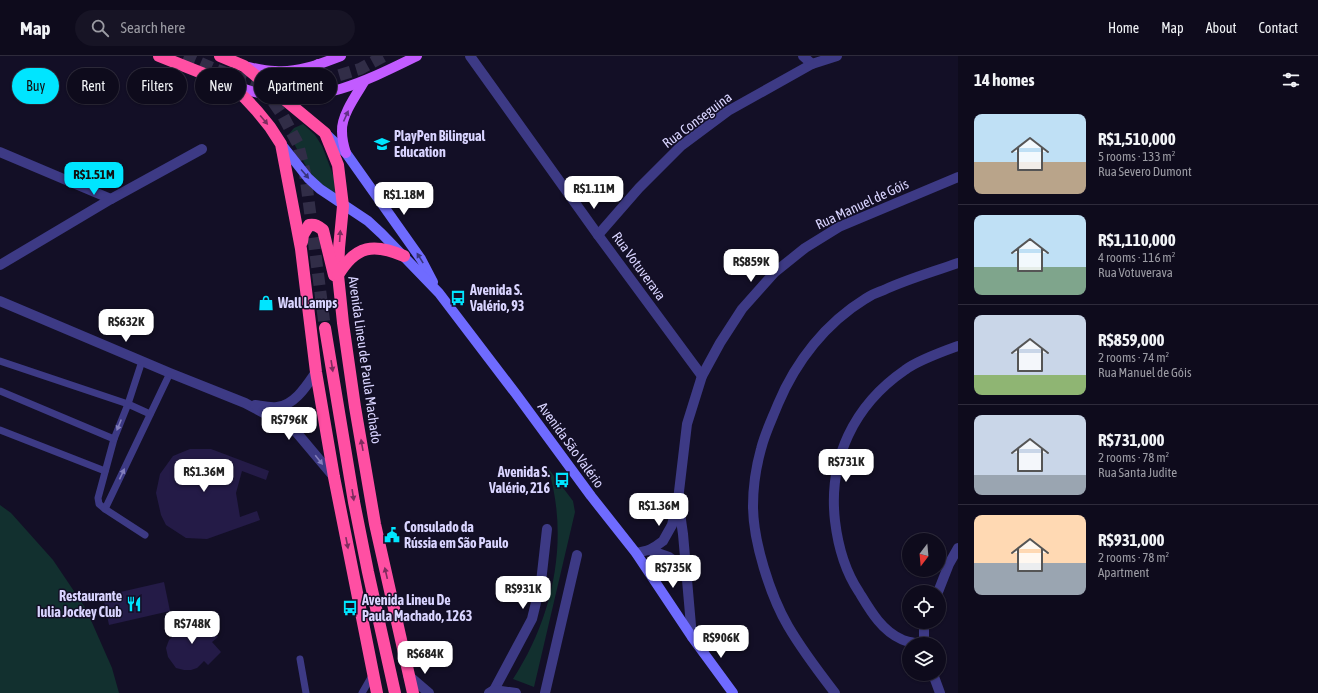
<!DOCTYPE html>
<meta charset="utf-8">
<style>
body{margin:0;font-family:"Asap Condensed",sans-serif;background:#171425;color:#f1f3f6;height:100vh;display:flex;flex-direction:column;font-size:15px;white-space:nowrap}
*{box-sizing:border-box;margin:0}
p{font-size:13px;color:#9b9ba3}
.icon{flex:none;width:22px;height:22px;fill:none;stroke:currentColor;stroke-width:2;stroke-linecap:round;stroke-linejoin:round}
.map{position:relative;flex:1;overflow:hidden}
.panel{display:flex;flex-direction:column;background:#0e0b1c;width:360px}
.panel>*{flex:none}
.hud{position:absolute;left:12px;top:12px;width:380px;height:36px;display:flex;gap:8px}
.needle{width:26px;rotate:196deg}
.fabs{position:absolute;left:902px;top:477px;display:grid;gap:8px}
.fabs a{display:grid;place-items:center;width:44px;height:44px;border-radius:50%;background:#0e0b1c;box-shadow:0 1px 3px #0004,0 0 0 1px #2e2b3b;font-size:20px}
.price{position:absolute;translate:-50% -34px;padding:0 9px;border-radius:8px;background:#fff;color:#222;font-size:13px;line-height:26px;filter:drop-shadow(0 1px 2px #0008)}
.price::after{content:'';position:absolute;left:50%;top:24px;width:12px;height:9px;margin-left:-6px;background:inherit;clip-path:polygon(0 0,100% 0,50% 100%)}
.price.active{background:#00e5ff;color:#111}
ul{padding:0;list-style:none}
li{display:flex;align-items:center;gap:12px;height:100px;padding:0 16px}
li+li{border-top:1px solid #2e2b3b}
li span{display:grid;place-items:center;flex:none;width:112px;height:80px;border-radius:8px;color:#555}
li>.icon{margin-inline-start:auto}
span .icon{width:48px;height:48px;fill:#fffc;stroke-width:1}
li b{font-size:17px}
h2{display:flex;justify-content:space-between;align-items:center;height:48px;padding:0 16px;font-size:17px}
.tag{padding:0 14px;border-radius:18px;background:#0e0b1c;box-shadow:0 1px 3px #0004,0 0 0 1px #2e2b3b;font-size:14px;line-height:36px}
.tag.active{background:#00e5ff;color:#111}
header{display:flex;align-items:center;gap:24px;box-sizing:border-box;height:56px;padding:0 20px;background:#0e0b1c;border-bottom:1px solid #2e2b3b}
header strong{font-size:19px}
nav{display:flex;gap:22px;margin-inline-start:auto;font-size:14px}
.search{width:280px;height:36px;background:#171425;display:flex;align-items:center;gap:10px;box-sizing:border-box;padding:0 14px;border-radius:22px;color:#9b9ba3;font-size:15px}
main{display:flex;flex:1;min-height:0}
.map>svg:first-child{display:block}
.green{fill:#12302f}
.building{fill:#241b47}
.lines{fill:none;stroke-linecap:round;stroke-linejoin:round}
.highway-tunnel{stroke:#312d47;stroke-width:12;stroke-dasharray:12 6;stroke-linecap:butt}
.lane{stroke:#3d3a85;stroke-width:7}
.street{stroke:#3d3a85;stroke-width:10}
.secondary{stroke:#6f6bff;stroke-width:10}
.primary{stroke:#c25bff;stroke-width:10}
.highway{stroke:#ff4fa3;stroke-width:12}
.oneway{fill:#623188}
.oneway2{fill:#7d2c5e}
.oneway3{fill:#38347d}
.oneway4{fill:#837fbc}
.labels{text-anchor:middle;dominant-baseline:central;stroke-width:3;stroke-linejoin:round;paint-order:stroke}
.street-label{font-size:14px;fill:#d9d4ff;stroke:#130f26}
.poi-label{font-size:14px;font-weight:bold;fill:#d9d4ff;stroke:#130f26;text-anchor:start}
</style>
<header>
<strong>Map</strong>
<div class="search"><svg class="icon" aria-label="search" viewBox="0 0 24 24"><circle cx="10" cy="10" r="6"/><path d="M15 15l6 6"/></svg>Search here</div>
<nav><a>Home</a><a>Map</a><a>About</a><a>Contact</a></nav>
</header>
<main>
<div class="map">
<svg width="958" height="637" viewBox="0 0 958 637">
<rect width="100%" height="100%" fill="#130f26"/>
<!-- green -->
<g class="green">
<polygon points="303,68 315,79 322,90 335,124 336,139 320,129 308,114 289,78 294,72"/>
<path d="M548 412 573 445 575 456 534 631 513 623C553 562 570 483 548 412Z"/>
<polygon points="0,449 11,457 53,504 86,553 112,612 119,637 0,637"/>
</g>
<!-- building -->
<g class="building">
<polygon points="190,393 211,393 269,415 266,424 242,415 236,437 240,461 257,455 260,464 207,483 186,482 166,469 161,459 156,437 160,418 173,400"/>
<polygon points="164,526 170,555 109,569 103,540"/>
<polygon points="198,560 218,581 212,586 221,596 208,609 204,605 197,612 191,614 184,614 176,612 168,601 166,592 169,584 176,577 172,574 185,561 190,567"/>
</g>
<g class="lines">
<!-- highway-tunnel -->
<g class="highway-tunnel">
<polyline points="184,0 212,12 263,30 292,30 317,26 360,13 384,0"/>
<polyline points="263,31 283,60 298,88 305,117 325,272"/>
</g>
<!-- lane -->
<g class="lane">
<polyline points="0,305 128,348 150,358"/>
<polyline points="142,305 128,348 114,383 98,442 99,448 105,453 145,479"/>
<polyline points="0,335 114,383"/>
<polyline points="0,374 105,415"/>
<polyline points="105,453 170,317"/>
<polyline points="300,603 306,637"/>
<polyline points="362,637 373,618"/>
</g>
<!-- street -->
<g class="street">
<polyline points="470,0 598,179 702,320"/>
<polyline points="803,0 812,8"/>
<polyline points="0,96 111,143"/>
<polyline points="598,179 639,132 681,90 728,55 812,8 837,0"/>
<polyline points="0,209 111,143 202,93"/>
<polyline points="0,245 170,317 245,347 284,368 297,377 334,421"/>
<path d="M255 349C262 350 270 352 277 351 295 349 307 329 316 316"/>
<polyline points="679,450 683,478 692,581"/>
<polyline points="649,494 669,501 686,513"/>
<polyline points="636,497 649,494 656,490 663,485 672,469 678,444 687,368 702,320 720,287 742,253 775,216 805,192 839,171 958,121"/>
<polyline points="938,536 949,508 958,492"/>
<path d="M918 588C913 586 906 586 901 583 881 574 870 554 859 536 845 515 838 490 835 465 828 403 854 349 905 314 917 305 944 295 958 290"/>
<polyline points="924,588 924,571 927,566"/>
<polyline points="933,618 940,637"/>
<polyline points="408,619 429,637"/>
<polyline points="494,634 532,563 541,526 547,473"/>
<polyline points="489,637 494,634 516,637"/>
<polyline points="545,637 577,499"/>
<path d="M835 637C818 615 802 594 788 570 770 539 753 485 753 450 753 431 756 411 761 393 765 377 772 363 778 348 796 305 826 267 865 243 871 239 878 236 884 234 908 223 933 216 958 207"/>
</g>
<!-- secondary -->
<g class="secondary">
<polyline points="327,79 346,97 421,203 433,226"/>
<polyline points="282,89 308,122 320,133 368,165 382,178 439,237 516,338 591,440 636,497 692,581 733,637"/>
</g>
<!-- primary -->
<g class="primary">
<path d="M318 8C310 21 312 31 327 37"/>
<path d="M244 10C254 12 264 15 275 15 298 17 320 8 341 0"/>
<path d="M231 28C241 32 252 36 263 38 320 49 368 24 417 0"/>
<path d="M346 97C344 91 342 83 342 75 341 60 356 39 364 26"/>
</g>
<!-- highway -->
<g class="highway">
<polyline points="159,0 227,27 245,42 257,55 270,71 281,88 301,193 316,316 334,421 377,637"/>
<polyline points="220,0 244,10 325,77 338,109 343,150 339,192 338,219 343,267 355,351 375,468 413,637"/>
<path d="M302 186 303 179 309 169C315 168 318 170 323 174L334 219"/>
<path d="M338 219C356 189 374 187 404 200"/>
<polyline points="325,272 354,446 368,516 395,637"/>
</g>
</g>
<!-- one-way arrows -->
<defs><path id="oneway-solid" d="M-6-.8H1V-3.2L6.5 0L1 3.2V.8H-6Z"/></defs>
<use class="oneway" href="#oneway-solid" transform="translate(346 60) rotate(-66)"/>
<g class="oneway2">
<use href="#oneway-solid" transform="translate(264 64) rotate(50)"/>
<use href="#oneway-solid" transform="translate(340 180) rotate(-86)"/>
<use href="#oneway-solid" transform="translate(332 310) rotate(81)"/>
<use href="#oneway-solid" transform="translate(362 389) rotate(-100)"/>
<use href="#oneway-solid" transform="translate(353 439) rotate(81)"/>
<use href="#oneway-solid" transform="translate(347 487) rotate(79)"/>
<use href="#oneway-solid" transform="translate(386 517) rotate(-103)"/>
</g>
<g class="oneway3">
<use href="#oneway-solid" transform="translate(305 118) rotate(49)"/>
<use href="#oneway-solid" transform="translate(420 202) rotate(-122)"/>
</g>
<g class="oneway4">
<use href="#oneway-solid" transform="translate(119 369) rotate(112)"/>
<use href="#oneway-solid" transform="translate(319 404) rotate(51)"/>
<use href="#oneway-solid" transform="translate(122 418) rotate(-65)"/>
</g>
<!-- icons -->
<defs>
<symbol id="school-bare" viewBox="-9 -9 18 18"><path d="M0-5L7-2L0 1L-7-2ZM-4 1L0 2.5L4 1V4Q0 6-4 4Z" fill="#00e5ff" stroke="#130f26" stroke-width="2.5" paint-order="stroke"/></symbol>
<symbol id="bus-bare" viewBox="-9 -9 18 18"><path d="M-5-6H5V4H4V6H2V4H-2V6H-4V4H-5ZM-3.5-4V0h7V-4ZM-3.5 1.2v1.5H-2V1.2ZM2 1.2v1.5H3.5V1.2Z" fill="#00e5ff" stroke="#130f26" stroke-width="2.5" paint-order="stroke"/></symbol>
<symbol id="shop-bare" viewBox="-9 -9 18 18"><path d="M-5-2.5h2.3a2.7 3.5 0 0 1 5.4 0H5L5.5 6h-11ZM-1.5-2.5h3a1.5 2.3 0 0 0-3 0Z" fill="#00e5ff" stroke="#130f26" stroke-width="2.5" paint-order="stroke"/></symbol>
<symbol id="civic-bare" viewBox="-9 -9 18 18"><path d="M-.6-6.5H3V-4.5H.6V-3L4-1V1h2V6H-6V1h2V-1L-.6-3ZM-1.2 2.5V6h2.4V2.5Z" fill="#00e5ff" stroke="#130f26" stroke-width="2.5" paint-order="stroke"/></symbol>
<symbol id="restaurant-bare" viewBox="-9 -9 18 18"><path d="M-5-6h1v4h1v-4h1v4h1v-4h1v5L-1.5 .5V6h-2V.5L-5-1ZM5-6V6H3V1.5H1.5Q1.5-4 5-6Z" fill="#00e5ff" stroke="#130f26" stroke-width="2.5" paint-order="stroke"/></symbol>
</defs>
<g fill-rule="evenodd">
<use href="#school-bare" x="371" y="77" width="22" height="22"/>
<use href="#bus-bare" x="447" y="231" width="22" height="22"/>
<use href="#shop-bare" x="255" y="236" width="22" height="22"/>
<use href="#bus-bare" x="551" y="413" width="22" height="22"/>
<use href="#civic-bare" x="381" y="468" width="22" height="22"/>
<use href="#restaurant-bare" x="123" y="537" width="22" height="22"/>
<use href="#bus-bare" x="339" y="541" width="22" height="22"/>
</g>
<g class="labels">
<!-- street labels -->
<g class="street-label">
<text transform="translate(697 64) rotate(-37)">Rua Conseguina</text>
<text transform="translate(862 148) rotate(-25)">Rua Manuel de Góis</text>
<text transform="translate(639 210) rotate(54)">Rua Votuverava</text>
<text transform="translate(365 304) rotate(82)">Avenida Lineu de Paula Machado</text>
<text transform="translate(571 389) rotate(54)">Avenida São Valério</text>
</g>
<!-- poi labels -->
<g class="poi-label">
<text x="394" y="80">PlayPen Bilingual<tspan x="394" dy="16">Education</tspan></text>
<text x="470" y="234">Avenida S.<tspan x="470" dy="16">Valério, 93</tspan></text>
<text x="278" y="247">Wall Lamps</text>
<text x="550" y="416" text-anchor="end">Avenida S.<tspan x="550" dy="16">Valério, 216</tspan></text>
<text x="404" y="471">Consulado da<tspan x="404" dy="16">Rússia em São Paulo</tspan></text>
<text x="122" y="540" text-anchor="end">Restaurante<tspan x="122" dy="16">Iulia Jockey Club</tspan></text>
<text x="362" y="544">Avenida Lineu De<tspan x="362" dy="16">Paula Machado, 1263</tspan></text>
</g>
</g>
</svg>
<div class="fabs">
<a><svg class="needle" viewBox="-14 -14 28 28"><path d="M0-13l5 13h-10z" fill="#e53935"/><path d="M0 13l5-13h-10z" fill="#9b9ba3"/></svg></a>
<a><svg class="icon" aria-label="locate" viewBox="0 0 24 24"><circle cx="12" cy="12" r="6"/><path d="M12 2v4M12 18v4M2 12h4M18 12h4"/></svg></a>
<a><svg class="icon" aria-label="layers" viewBox="0 0 24 24"><path d="M12 4l9 5-9 5-9-5zM3 14l9 5 9-5"/></svg></a>
</div>
<b class="price active" style="left:94px;top:140px">R$1.51M</b>
<b class="price" style="left:594px;top:154px">R$1.11M</b>
<b class="price" style="left:404px;top:160px">R$1.18M</b>
<b class="price" style="left:751px;top:227px">R$859K</b>
<b class="price" style="left:126px;top:287px">R$632K</b>
<b class="price" style="left:289px;top:385px">R$796K</b>
<b class="price" style="left:846px;top:427px">R$731K</b>
<b class="price" style="left:204px;top:437px">R$1.36M</b>
<b class="price" style="left:659px;top:471px">R$1.36M</b>
<b class="price" style="left:673px;top:533px">R$735K</b>
<b class="price" style="left:523px;top:554px">R$931K</b>
<b class="price" style="left:192px;top:589px">R$748K</b>
<b class="price" style="left:721px;top:603px">R$906K</b>
<b class="price" style="left:425px;top:619px">R$684K</b>
<div class="hud">
<a class="tag active">Buy</a>
<a class="tag">Rent</a>
<a class="tag">Filters</a>
<a class="tag">New</a>
<a class="tag">Apartment</a>
</div>
</div>
<section class="panel">
<h2>14 homes<svg class="icon" aria-label="filters" viewBox="0 0 24 24"><path d="M4 7h16M4 17h16"/><circle cx="9" cy="7" r="2"/><circle cx="15" cy="17" r="2"/></svg></h2>
<ul>
<li><span style="background:linear-gradient(#bfe0f5 60%,#b9a48a 0)"><svg class="icon" aria-label="home" viewBox="0 0 24 24"><path d="M3 11l9-7 9 7M6 9v11h12V9"/></svg></span><div><b>R$1,510,000</b><p>5 rooms · 133 m²</p><p>Rua Severo Dumont</p></div></li>
<li><span style="background:linear-gradient(#bfe0f5 65%,#7fa58c 0)"><svg class="icon" aria-label="home" viewBox="0 0 24 24"><path d="M3 11l9-7 9 7M6 9v11h12V9"/></svg></span><div><b>R$1,110,000</b><p>4 rooms · 116 m²</p><p>Rua Votuverava</p></div></li>
<li><span style="background:linear-gradient(#c9d6e8 75%,#8fb573 0)"><svg class="icon" aria-label="home" viewBox="0 0 24 24"><path d="M3 11l9-7 9 7M6 9v11h12V9"/></svg></span><div><b>R$859,000</b><p>2 rooms · 74 m²</p><p>Rua Manuel de Góis</p></div></li>
<li><span style="background:linear-gradient(#c9d6e8 75%,#9aa5b1 0)"><svg class="icon" aria-label="home" viewBox="0 0 24 24"><path d="M3 11l9-7 9 7M6 9v11h12V9"/></svg></span><div><b>R$731,000</b><p>2 rooms · 78 m²</p><p>Rua Santa Judite</p></div></li>
<li><span style="background:linear-gradient(#ffd9b3 60%,#9aa5b1 0)"><svg class="icon" aria-label="home" viewBox="0 0 24 24"><path d="M3 11l9-7 9 7M6 9v11h12V9"/></svg></span><div><b>R$931,000</b><p>2 rooms · 78 m²</p><p>Apartment</p></div></li>
</ul>
</section>
</main>
